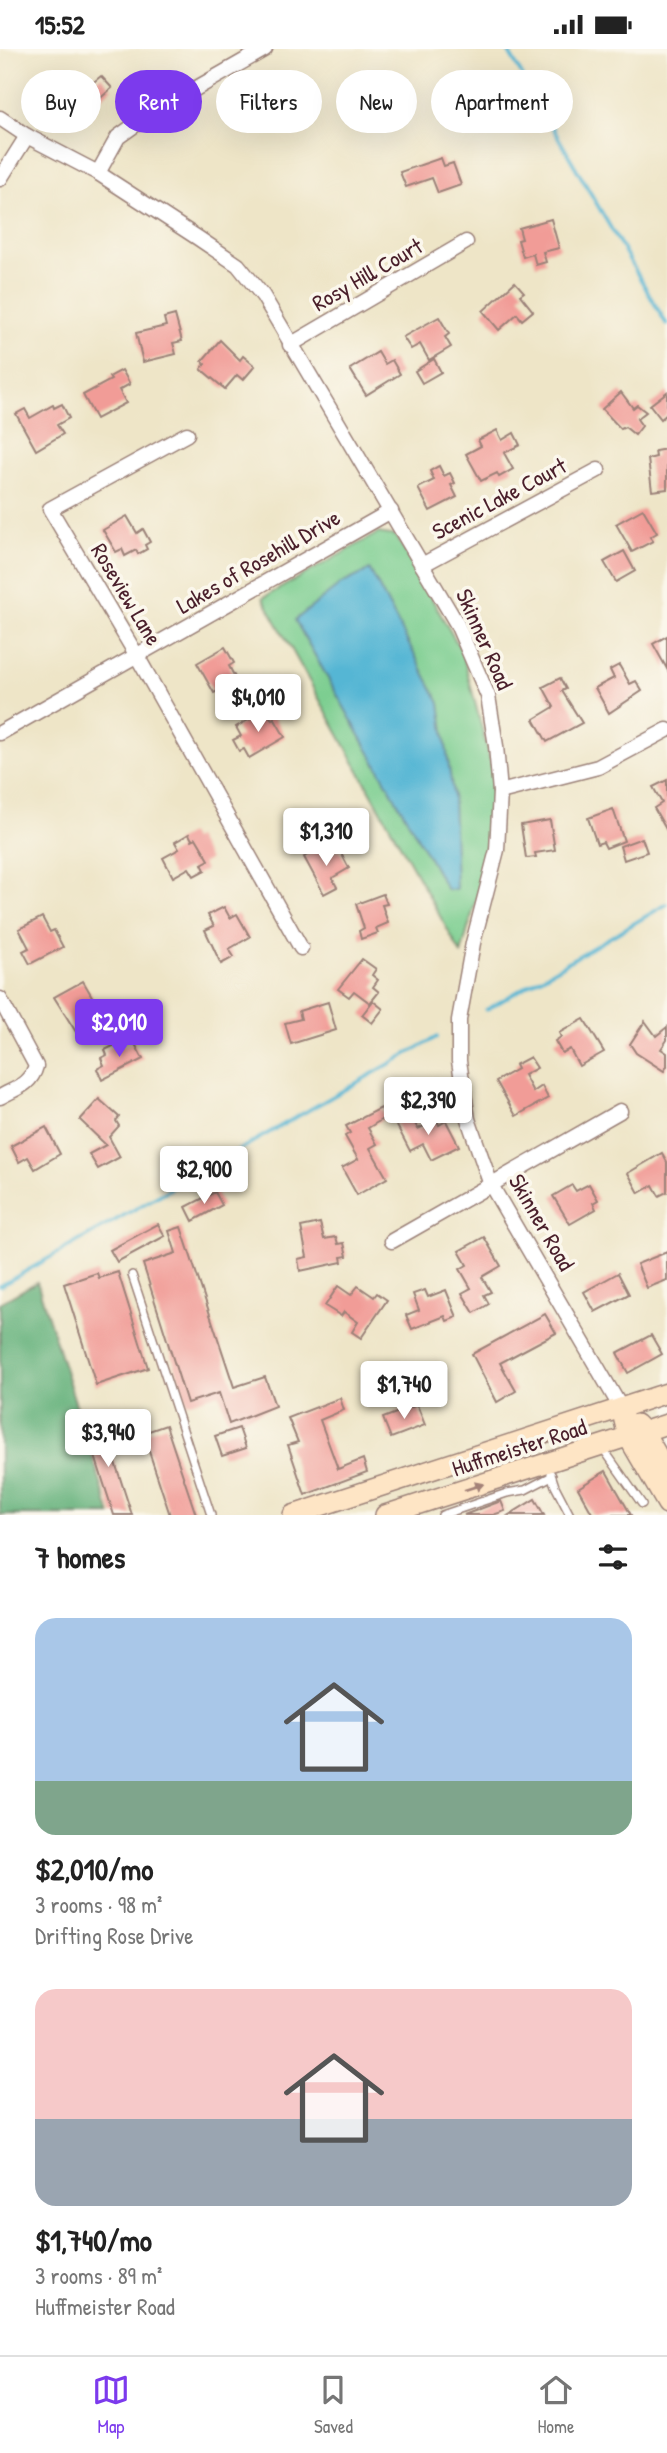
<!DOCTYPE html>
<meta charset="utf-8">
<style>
body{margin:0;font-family:"Patrick Hand",sans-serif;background:#f6f6f6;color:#222;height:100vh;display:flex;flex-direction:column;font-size:26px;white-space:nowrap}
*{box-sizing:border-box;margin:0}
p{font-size:23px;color:#767676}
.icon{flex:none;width:38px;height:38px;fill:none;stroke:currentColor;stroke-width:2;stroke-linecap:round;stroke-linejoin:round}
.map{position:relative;height:1466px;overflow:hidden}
.details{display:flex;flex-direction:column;background:#fff;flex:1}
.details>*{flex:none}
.banner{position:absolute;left:21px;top:21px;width:626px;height:63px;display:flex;gap:14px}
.price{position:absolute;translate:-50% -60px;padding:0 16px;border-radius:7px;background:#fff;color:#222;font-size:23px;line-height:46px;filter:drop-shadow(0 2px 4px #0008)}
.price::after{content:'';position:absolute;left:50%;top:42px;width:21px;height:16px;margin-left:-10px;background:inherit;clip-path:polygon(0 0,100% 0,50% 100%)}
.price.active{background:#7c3aed;color:#fff}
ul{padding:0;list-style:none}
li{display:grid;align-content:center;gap:14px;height:371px;padding:0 35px}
li span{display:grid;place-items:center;height:217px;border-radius:21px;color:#555}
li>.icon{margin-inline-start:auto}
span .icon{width:126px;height:126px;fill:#fffc;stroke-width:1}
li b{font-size:30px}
h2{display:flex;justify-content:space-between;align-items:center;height:84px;padding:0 35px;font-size:30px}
.pill{padding:0 24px;border-radius:32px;background:#fff;box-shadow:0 7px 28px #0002;font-size:24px;line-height:63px}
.pill.active{background:#7c3aed;color:#fff}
.status{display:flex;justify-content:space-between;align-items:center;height:49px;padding:0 35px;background:#fff;direction:ltr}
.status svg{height:19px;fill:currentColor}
.dock{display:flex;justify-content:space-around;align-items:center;height:98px;border-top:2px solid #e0e0e0;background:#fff;font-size:19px;color:#767676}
.dock a{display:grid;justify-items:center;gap:4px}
.dock .active{color:#7c3aed}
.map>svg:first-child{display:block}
.green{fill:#7bce90;stroke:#62765e;stroke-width:2}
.forest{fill:#64b17a;stroke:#576852;stroke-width:2}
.water{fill:#55b6d4;stroke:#506a80;stroke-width:2}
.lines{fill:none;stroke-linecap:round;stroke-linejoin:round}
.stream{stroke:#55b6d4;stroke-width:3.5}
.building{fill:#f19c97}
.lane-casing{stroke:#9c8279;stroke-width:10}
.street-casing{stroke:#9c8279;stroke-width:17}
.secondary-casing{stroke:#9c8279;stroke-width:22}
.lane{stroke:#fff;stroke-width:7}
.street{stroke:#fff;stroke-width:14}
.secondary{stroke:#fee5c5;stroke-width:19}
.oneway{fill:#a48278}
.labels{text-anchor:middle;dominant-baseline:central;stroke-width:7;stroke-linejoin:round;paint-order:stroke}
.street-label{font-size:23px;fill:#4a1f2b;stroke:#fbf7ec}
</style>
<div class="status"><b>15:52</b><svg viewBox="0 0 49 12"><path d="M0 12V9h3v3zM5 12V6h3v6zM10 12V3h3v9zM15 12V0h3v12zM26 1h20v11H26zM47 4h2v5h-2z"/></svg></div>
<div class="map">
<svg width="667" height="1466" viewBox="0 0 667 1466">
<rect width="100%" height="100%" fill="#fbf7ec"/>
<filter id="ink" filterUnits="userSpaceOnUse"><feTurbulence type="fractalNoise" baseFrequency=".0143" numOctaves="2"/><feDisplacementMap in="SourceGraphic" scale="14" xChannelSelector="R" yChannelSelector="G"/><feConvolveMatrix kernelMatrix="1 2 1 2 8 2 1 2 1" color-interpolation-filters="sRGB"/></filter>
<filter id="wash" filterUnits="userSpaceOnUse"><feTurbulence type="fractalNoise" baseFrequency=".00686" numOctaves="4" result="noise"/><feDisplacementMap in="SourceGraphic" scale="28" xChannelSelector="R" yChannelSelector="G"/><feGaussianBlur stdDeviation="1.57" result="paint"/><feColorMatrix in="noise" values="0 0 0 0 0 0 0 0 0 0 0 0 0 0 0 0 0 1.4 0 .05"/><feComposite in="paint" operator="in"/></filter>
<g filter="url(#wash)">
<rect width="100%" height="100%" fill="#eee5c7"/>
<!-- green -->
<polygon class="green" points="378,484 396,487 462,603 495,730 484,823 461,905 263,549"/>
<!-- forest -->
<polygon class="forest" points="37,1233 111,1466 0,1466 0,1254"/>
<!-- water -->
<polygon class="water" points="370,521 440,654 453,746 456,840 447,841 295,571 341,535"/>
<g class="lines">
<!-- stream -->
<g class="stream">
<polyline points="507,0 667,276"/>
<polyline points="486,961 667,855"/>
<polyline points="0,1237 437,988"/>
</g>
</g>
<g id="blocks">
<!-- building -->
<g class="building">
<polygon points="101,27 112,39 72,74 53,52 72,36 79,45"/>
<polygon points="441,109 444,117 453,114 461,136 438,144 432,129 406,138 400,123"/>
<polygon points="551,170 559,199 543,203 546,213 536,216 533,205 523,208 518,191 522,190 519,179"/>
<polygon points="515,233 524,243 520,246 533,262 522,271 517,265 499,281 483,262"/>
<polygon points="175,266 182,292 173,294 176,305 143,313 136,284 166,277 164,269"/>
<polygon points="439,268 449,285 445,288 451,298 429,311 420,295 411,300 403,288"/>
<polygon points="220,291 240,311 243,307 255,317 243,331 237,326 225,340 201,320 205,315 202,312"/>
<polygon points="378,303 385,315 392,311 400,325 366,346 350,320"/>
<polygon points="434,310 441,323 422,334 415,322"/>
<polygon points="122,321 130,335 119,341 126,354 96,370 83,346 111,331 109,328"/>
<polygon points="621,343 633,359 637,356 646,363 637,370 642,377 635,386 625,378 621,380 602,360"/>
<polygon points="667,343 667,365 661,370 650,356"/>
<polygon points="62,355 69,369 57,376 63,385 36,401 16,365 25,360 30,369 53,356 54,359"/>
<polygon points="497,381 502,391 514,384 520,396 504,404 513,420 499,428 497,424 481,432 466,405 481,397 478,391"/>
<polygon points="667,400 667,440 652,442 648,410 656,408 655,402"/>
<polygon points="439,417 444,427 450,424 455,434 451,436 457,448 430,462 418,439 434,431 430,422"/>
<polygon points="643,460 657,484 650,488 653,492 632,503 616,475"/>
<polygon points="127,467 137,484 143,480 150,493 145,496 147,500 138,505 136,501 125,507 122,500 116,503 103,481"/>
<polygon points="624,502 635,522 616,533 604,513"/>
<polygon points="667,587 667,620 653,595"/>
<polygon points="225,598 234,614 229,617 240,638 229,644 226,638 214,644 197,614"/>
<polygon points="619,616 630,635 636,632 642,642 609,664 595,639 614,629 610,621"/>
<polygon points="560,629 566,640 562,642 582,674 547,693 534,670 554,658 543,638"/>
<polygon points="266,661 272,671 274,669 285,688 249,709 244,700 239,702 233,691 241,687 236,678"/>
<polygon points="667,731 667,782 654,759 662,754 653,738"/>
<polygon points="613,760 624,792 606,799 603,793 597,795 588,769"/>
<polygon points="550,771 555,801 535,804 536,808 526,809 521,776"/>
<polygon points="189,785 192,791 196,789 209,811 202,815 205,821 194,827 189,819 173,828 163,809 179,800 175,793"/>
<polygon points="642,789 647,803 624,811 620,797"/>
<polygon points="319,799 324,808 339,800 349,819 332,829 337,838 324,845 304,808"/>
<polygon points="383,845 387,855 382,856 388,874 376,879 378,884 361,890 359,882 364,879 356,855"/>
<polygon points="224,858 230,869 237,865 250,888 229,900 234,908 221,915 205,881 214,877 208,866"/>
<polygon points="42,868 50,883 54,881 63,898 30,915 23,902 29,899 19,880"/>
<polygon points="362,910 376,920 372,926 378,931 373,938 379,943 370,954 354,942 349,948 338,940"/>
<polygon points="83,932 97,956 81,966 87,977 76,983 54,948"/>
<polygon points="373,952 383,960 372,974 362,966"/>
<polygon points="328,953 336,981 291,995 285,974 301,970 299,962"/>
<polygon points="584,970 604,1003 579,1017 570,1000 562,1004 555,992 561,988 559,984"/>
<polygon points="645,972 656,987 667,978 667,991 661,1000 667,1004 667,1017 664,1022 636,1004 630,995"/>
<polygon points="121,993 123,998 134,993 143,1010 102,1031 97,1020 104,1016 101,1009 107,1006 105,1001"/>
<polygon points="530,1008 537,1019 524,1026 533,1043 542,1037 548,1049 516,1067 496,1032 517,1020 515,1016"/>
<polygon points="99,1050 119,1068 116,1072 119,1077 109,1088 120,1108 98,1120 89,1105 106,1096 80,1071"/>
<polygon points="381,1059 386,1068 368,1079 377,1095 370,1099 387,1129 357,1146 342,1119 358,1110 345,1087 350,1084 346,1077"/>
<polygon points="411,1067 418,1080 437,1071 439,1076 446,1072 459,1097 431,1111 423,1095 410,1102 396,1075"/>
<polygon points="46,1078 60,1105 35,1120 28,1108 19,1113 11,1097"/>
<polygon points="662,1104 667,1113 667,1143 659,1147 653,1136 639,1144 628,1124"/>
<polygon points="589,1135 598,1151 593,1154 596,1160 570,1175 553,1147 572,1136 576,1142"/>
<polygon points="215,1143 222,1156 193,1172 186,1158"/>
<polygon points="320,1174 324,1190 336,1188 338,1195 344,1194 347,1207 341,1208 342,1213 300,1222 298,1210 307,1208 301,1178"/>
<polygon points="158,1175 165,1187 117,1213 110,1201"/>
<polygon points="181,1178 234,1338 265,1328 275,1357 229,1375 219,1344 187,1354 143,1215 176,1204 169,1182"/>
<polygon points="484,1188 501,1217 482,1228 491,1243 484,1246 489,1255 474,1264 462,1244 471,1239 460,1220 467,1216 459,1202"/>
<polygon points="667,1203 667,1231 647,1239 637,1215"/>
<polygon points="118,1223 148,1319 96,1336 64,1235 97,1224 99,1229"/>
<polygon points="618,1224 629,1245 595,1263 584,1243"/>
<polygon points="338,1237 351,1246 358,1237 374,1248 377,1244 387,1251 361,1289 352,1283 358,1273 344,1263 341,1267 325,1257"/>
<polygon points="425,1241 428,1248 446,1241 457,1268 447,1272 445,1267 412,1280 406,1266 419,1261 413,1245"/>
<polygon points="545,1265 556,1284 500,1314 516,1342 497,1353 472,1305"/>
<polygon points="651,1286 662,1305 628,1324 617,1304"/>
<polygon points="340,1349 344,1361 320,1371 338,1420 363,1410 367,1423 305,1446 288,1396 298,1393 288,1369"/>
<polygon points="417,1356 425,1376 391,1389 383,1369"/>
<polygon points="101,1370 132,1466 114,1466 85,1376"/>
<polygon points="166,1376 196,1466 170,1466 143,1384"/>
<polygon points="239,1379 246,1399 222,1407 215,1387"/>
<polygon points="606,1422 631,1466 593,1466 578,1439"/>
<polygon points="535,1450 544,1466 509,1466"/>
<polygon points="501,1452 505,1462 493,1466 464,1466"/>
</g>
</g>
</g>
<g filter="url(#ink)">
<use href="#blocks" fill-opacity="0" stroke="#9c8279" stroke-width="2"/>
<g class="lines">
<defs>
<g id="lane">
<polyline points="132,1226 211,1466"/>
<polyline points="602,1398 642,1455"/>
<polyline points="551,1425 555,1437 570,1466"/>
<polyline points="442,1466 507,1444 525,1441 552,1427"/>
</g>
<g id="street">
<polyline points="0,69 27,87 98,124 198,189 238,216 263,247 457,575 488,647 496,697 500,743 497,801 473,894 459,971 459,1012 468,1070 491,1136 621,1359"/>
<polyline points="98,124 118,88 146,68 265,0"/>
<polyline points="0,130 27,87"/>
<polyline points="290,296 466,193"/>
<polyline points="187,385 50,460 137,607 301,899"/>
<polyline points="422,516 598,421"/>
<polyline points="0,684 391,462"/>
<polyline points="500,743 598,718 667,681"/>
<path d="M0 950 36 1017C31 1036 16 1039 0 1048"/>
<polyline points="392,1192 620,1062"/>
</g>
<g id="secondary">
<polyline points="621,1359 628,1388 667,1455"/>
<polyline points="636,1375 644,1383 667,1423"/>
<polyline points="293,1466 667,1344"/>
<polyline points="385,1466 667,1375"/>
</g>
</defs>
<!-- lane casing -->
<use href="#lane" class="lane-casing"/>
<!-- street casing -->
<use href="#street" class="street-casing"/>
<!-- secondary casing -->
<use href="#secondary" class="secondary-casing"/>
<!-- lane -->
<use href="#lane" class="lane"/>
<!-- street -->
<use href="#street" class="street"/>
<!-- secondary -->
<use href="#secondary" class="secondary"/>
</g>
<!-- one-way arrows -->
<defs><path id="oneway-solid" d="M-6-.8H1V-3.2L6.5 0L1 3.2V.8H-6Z" transform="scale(1.75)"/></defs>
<use class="oneway" href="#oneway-solid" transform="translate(474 1438) rotate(-18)"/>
</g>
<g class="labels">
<!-- street labels -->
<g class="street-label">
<text transform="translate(367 225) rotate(-30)">Rosy Hill Court</text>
<text transform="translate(499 449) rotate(-28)">Scenic Lake Court</text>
<text transform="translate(258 512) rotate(-30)">Lakes of Rosehill Drive</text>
<text transform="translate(127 545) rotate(59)">Roseview Lane</text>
<text transform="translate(485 590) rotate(66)">Skinner Road</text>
<text transform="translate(542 1173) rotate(60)">Skinner Road</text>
<text transform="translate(519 1398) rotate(-18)">Huffmeister Road</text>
</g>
</g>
</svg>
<b class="price" style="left:258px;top:685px">$4,010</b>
<b class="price" style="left:326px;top:819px">$1,310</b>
<b class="price active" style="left:119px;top:1010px">$2,010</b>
<b class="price" style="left:428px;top:1088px">$2,390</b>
<b class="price" style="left:204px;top:1157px">$2,900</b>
<b class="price" style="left:404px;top:1372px">$1,740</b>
<b class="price" style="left:108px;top:1420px">$3,940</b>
<div class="banner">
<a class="pill">Buy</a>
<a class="pill active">Rent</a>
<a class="pill">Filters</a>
<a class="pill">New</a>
<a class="pill">Apartment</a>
</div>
</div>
<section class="details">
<h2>7 homes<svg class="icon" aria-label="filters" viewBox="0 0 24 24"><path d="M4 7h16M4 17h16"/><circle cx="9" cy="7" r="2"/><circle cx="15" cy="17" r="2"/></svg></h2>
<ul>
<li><span style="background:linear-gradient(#a9c7e8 75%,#7fa58c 0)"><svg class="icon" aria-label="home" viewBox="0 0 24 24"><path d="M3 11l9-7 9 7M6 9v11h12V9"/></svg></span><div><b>$2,010/mo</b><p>3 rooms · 98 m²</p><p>Drifting Rose Drive</p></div></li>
<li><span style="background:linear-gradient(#f6c9c9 60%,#9aa5b1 0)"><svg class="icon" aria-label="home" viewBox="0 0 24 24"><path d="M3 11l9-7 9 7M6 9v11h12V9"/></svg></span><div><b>$1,740/mo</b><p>3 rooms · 89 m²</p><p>Huffmeister Road</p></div></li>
</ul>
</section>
<nav class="dock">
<a class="active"><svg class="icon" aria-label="map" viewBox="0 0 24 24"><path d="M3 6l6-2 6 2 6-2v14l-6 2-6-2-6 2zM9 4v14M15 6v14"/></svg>Map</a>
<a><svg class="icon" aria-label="saved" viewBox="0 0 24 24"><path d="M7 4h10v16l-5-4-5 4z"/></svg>Saved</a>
<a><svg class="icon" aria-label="home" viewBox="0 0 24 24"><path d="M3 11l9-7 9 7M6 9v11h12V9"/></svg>Home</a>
</nav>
